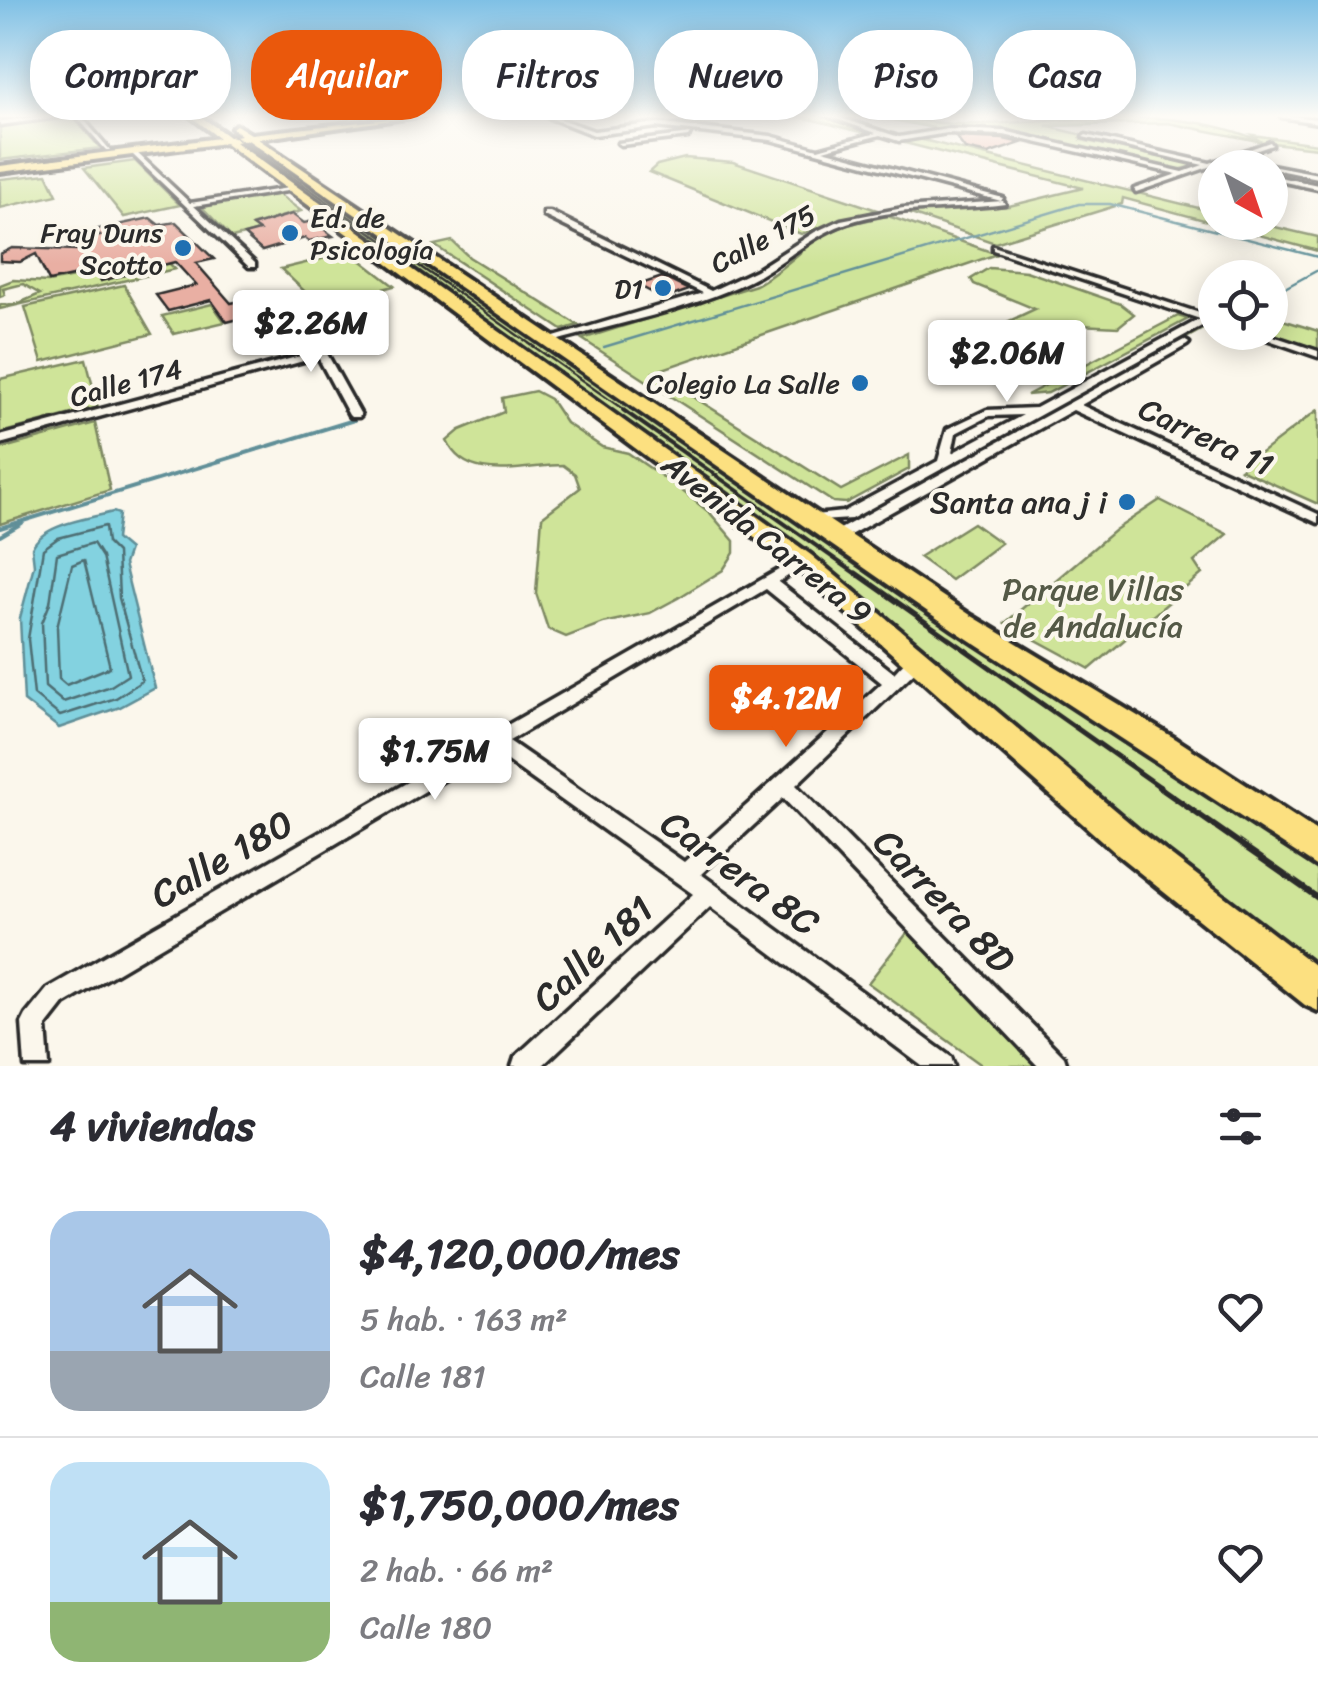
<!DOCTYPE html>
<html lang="es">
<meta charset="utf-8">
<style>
body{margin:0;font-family:Sriracha,sans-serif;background:#f7f7f7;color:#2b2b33;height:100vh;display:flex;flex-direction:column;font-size:38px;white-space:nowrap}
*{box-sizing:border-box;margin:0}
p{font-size:32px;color:#7c7c81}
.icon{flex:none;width:55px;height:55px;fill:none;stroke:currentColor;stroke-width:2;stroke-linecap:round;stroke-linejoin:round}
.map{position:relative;height:1066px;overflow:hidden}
.drawer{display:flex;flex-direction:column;background:#fff;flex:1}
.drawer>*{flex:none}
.hud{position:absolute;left:30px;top:30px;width:1260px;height:90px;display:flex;gap:20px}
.needle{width:65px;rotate:140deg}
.controls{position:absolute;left:1198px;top:150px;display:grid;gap:20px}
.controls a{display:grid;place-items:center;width:90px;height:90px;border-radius:50%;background:#fff;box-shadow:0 5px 25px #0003;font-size:50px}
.price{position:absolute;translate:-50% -85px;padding:0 22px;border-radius:10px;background:#fff;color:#222;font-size:32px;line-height:65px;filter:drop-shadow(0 2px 5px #0008)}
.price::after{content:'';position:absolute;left:50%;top:60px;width:30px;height:22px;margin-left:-15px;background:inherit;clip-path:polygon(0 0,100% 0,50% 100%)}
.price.selected{background:#ea580c;color:#fff}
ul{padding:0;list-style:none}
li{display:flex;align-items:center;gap:30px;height:250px;padding:0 50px}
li+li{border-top:2px solid #e1e1e2}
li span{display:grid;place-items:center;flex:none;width:280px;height:200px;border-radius:30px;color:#555}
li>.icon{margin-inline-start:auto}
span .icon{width:120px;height:120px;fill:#fffc;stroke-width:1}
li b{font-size:42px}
h2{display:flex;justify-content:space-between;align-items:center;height:120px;padding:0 50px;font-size:42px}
.pill{padding:0 35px;border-radius:40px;background:#fff;box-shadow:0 5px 25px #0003;font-size:35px;line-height:90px}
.pill.selected{background:#ea580c;color:#fff}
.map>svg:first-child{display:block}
.green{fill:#cfe499;stroke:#7d8862;stroke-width:2.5}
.water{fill:#83d2e0;stroke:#608f98;stroke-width:2.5}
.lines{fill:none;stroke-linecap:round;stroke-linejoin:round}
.shore{stroke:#4e6e73;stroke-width:2.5}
.stream-far1{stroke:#608f98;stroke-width:2.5}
.stream{stroke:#608f98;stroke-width:4}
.canal{fill:#83d2e0;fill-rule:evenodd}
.building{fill:#e9afa3;stroke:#2b2b2b;stroke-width:2.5}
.street-casing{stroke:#2b2b2b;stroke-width:7}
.primary-casing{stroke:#2b2b2b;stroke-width:8}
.street{fill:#fbf7ec;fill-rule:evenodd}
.primary{fill:#fce080;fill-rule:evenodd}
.rail-far3{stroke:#2b2b2b;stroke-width:2.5}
.rail-far2{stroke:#2b2b2b;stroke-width:4}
.rail-far1{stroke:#2b2b2b;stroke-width:5}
.rail{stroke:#2b2b2b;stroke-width:6}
.poi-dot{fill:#1f6fb2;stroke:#fbf7ec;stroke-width:4}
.labels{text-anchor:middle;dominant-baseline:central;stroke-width:8;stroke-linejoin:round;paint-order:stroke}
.far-poi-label{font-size:28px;fill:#2b2b2b;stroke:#fbf7ec;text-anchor:end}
.far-street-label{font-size:28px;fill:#2b2b2b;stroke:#fbf7ec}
.street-label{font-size:32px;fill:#2b2b2b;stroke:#fbf7ec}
.poi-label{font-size:32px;fill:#2b2b2b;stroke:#fbf7ec;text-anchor:end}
.park-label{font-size:32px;fill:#545946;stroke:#fbf7ec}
.near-street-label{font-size:38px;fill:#2b2b2b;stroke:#fbf7ec}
</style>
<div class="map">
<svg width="1318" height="1066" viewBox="0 0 1318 1066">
<rect width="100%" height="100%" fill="#fbf7ec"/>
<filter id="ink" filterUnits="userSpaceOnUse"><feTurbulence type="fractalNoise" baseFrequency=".01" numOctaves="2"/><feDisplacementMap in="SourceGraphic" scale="20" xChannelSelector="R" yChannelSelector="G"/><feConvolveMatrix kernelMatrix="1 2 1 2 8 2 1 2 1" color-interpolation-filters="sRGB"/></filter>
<g filter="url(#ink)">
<!-- green -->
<g class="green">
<polygon points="794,115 820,115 903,142 919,139 1215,212 1215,222 1258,223 1318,237 1318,251 1123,198 1122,204 995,243 905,212 1009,206 1083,188"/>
<path d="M868 115C899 115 929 124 960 124 1059 125 1167 100 1260 141L1252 135 1318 144V148L1263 142 1168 123 1046 126 1087 136 1082 140 1197 165 1178 170 994 130 934 128Z"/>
<polygon points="72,116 100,148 0,160 0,124"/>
<polygon points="247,140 962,636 1108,725 1318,865 1318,969 1159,849 810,555 237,141"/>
<polygon points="685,158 733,162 877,210 801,234 649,172 657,165"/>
<polygon points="135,161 180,205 124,217 84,168"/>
<polygon points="47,174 57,195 0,208 0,179"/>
<polygon points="278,194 301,211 253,225 259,231 232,238 201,206"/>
<path d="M888 216 997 254 654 372 841 490 909 455V469L846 503 833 502 582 339 756 285C778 273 794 257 813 242 834 226 863 221 888 216Z"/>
<polygon points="452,241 469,257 578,325 562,330 434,245"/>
<polygon points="350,252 394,286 320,306 281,269"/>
<polygon points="169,263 175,269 0,309 0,305 17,304 40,294 23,284 3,289 5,295 0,297 0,285 13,280 48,282 84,275 81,267"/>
<polygon points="989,268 1026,271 1121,304 1134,314 1118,327 1079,325 1034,348 990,330 1035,309 974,284 971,279"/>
<polygon points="124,285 152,334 42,362 25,307"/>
<polygon points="212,304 225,322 174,334 162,316"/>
<polygon points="1178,316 1188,319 1048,393 1027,395"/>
<polygon points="1270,316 1318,331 1318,349 1264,333 1270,332"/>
<polygon points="1206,324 1210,325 858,519 853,517"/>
<polygon points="86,359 98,407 0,433 0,379"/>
<path d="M535 391 550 399 566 423 602 447 628 453 676 486 710 513 734 541V553L723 570 678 598 650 613 603 623 566 637 548 629 536 593 542 517 580 488 575 474 563 465C524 465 467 485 447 441L460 430 504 412 502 398Z"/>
<polygon points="1318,410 1318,504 1240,469 1311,415"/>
<polygon points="95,423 110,490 0,524 0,449"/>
<polygon points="1160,500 1227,534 1194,562 1202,574 1090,669 1005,623 1115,530"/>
<polygon points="973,523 1001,543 951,580 919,557"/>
<polygon points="908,932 1042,1066 983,1066 868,983"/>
</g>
<!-- water -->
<path class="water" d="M113 512 119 514 116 539 129 550 124 564 155 688 120 707 59 728 24 701 20 618 34 565 32 548C43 523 89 519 113 512Z"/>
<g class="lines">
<!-- shore -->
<g class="shore">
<polygon points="105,526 107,543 117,553 119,598 142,681 116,698 60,716 34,695 28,639 43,549 58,538"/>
<polygon points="93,543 102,557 128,675 111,686 63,702 45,687 42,623 50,603 57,554"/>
<polygon points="84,560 110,667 66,685 59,679 57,627 72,565"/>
</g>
<!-- stream-far1 -->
<g class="stream-far1">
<polyline points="1270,296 1318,270"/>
<polyline points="604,347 1079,204 1110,204 1318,257"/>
</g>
<!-- stream -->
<g class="stream">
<polyline points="0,528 354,420"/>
<polyline points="0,536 22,523"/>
</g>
<!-- canal -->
<polygon class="canal" points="388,115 403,115 386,118"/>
</g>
<!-- building -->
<g class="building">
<polygon points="956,137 1004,139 1021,143 988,154 965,149"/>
<polygon points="292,214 304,223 313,221 333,236 309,241 305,238 262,251 244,235 259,231 252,226"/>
<polygon points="150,218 159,225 176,222 214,259 196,263 231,303 254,298 266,312 227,322 211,300 168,311 156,295 196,285 175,262 101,281 95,271 49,281 36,254 20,262 0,261 0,254 12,248 76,250 70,242 100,236 94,230"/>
<polygon points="662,277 689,290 664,299 638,285"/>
</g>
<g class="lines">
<defs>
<g id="street">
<polygon points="56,115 72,115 0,125 0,121"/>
<polygon points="75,115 80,115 110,150 106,150"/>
<polygon points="542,115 549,115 594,131 656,123 771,136 818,149 876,133 825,115 832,115 899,137 947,129 1004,131 1183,172 1203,165 1083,137 1086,135 1210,163 1270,142 1272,145 1235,158 1318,174 1318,178 1229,160 1136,192 1134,189 1177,174 1004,135 947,133 899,141 880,135 823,150 1003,198 1001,201 771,140 656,127 594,135"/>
<polygon points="1280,115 1318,119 1318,123 1282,117"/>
<polygon points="690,134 688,137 621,145 618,143"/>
<polygon points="131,151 135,151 190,203 295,187 293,190 194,206 255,263 255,267 249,267 131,153"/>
<polygon points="1270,175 1318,185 1318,189 1270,179"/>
<path d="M1003 201 1005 204C953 211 898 206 847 223 810 236 783 264 749 281 687 311 618 323 552 342L544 340 703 293 544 216V212H550L711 291 756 270 815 232 841 220 903 208Z"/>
<path d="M993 246 1215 318V324L1209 322 851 519 805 522 803 519 805 516 843 512 938 461 947 429 987 410 1036 408 1200 319 993 250ZM1023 415 952 453 956 433 989 416Z"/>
<polygon points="301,313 306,316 361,415 359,417 351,417 349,415 318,357 0,444 0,436 315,352 296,316"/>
<polygon points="1246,332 1261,332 1318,351 1318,357"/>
<polygon points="1184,340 1189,343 1187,345 1081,405 1318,514 1318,523 1073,410 841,540 836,542 829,537 831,534"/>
<path d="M803 556 808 558 810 561 808 564 778 582 894 673C902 665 912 651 925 655L927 660 796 785 1064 1057 1067 1066H1038L783 798 701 874 951 1057 954 1066H922L710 907 542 1066H512L515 1057 693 894 493 751 64 1004 46 1027 49 1066H25L22 1023 26 1015 48 988ZM766 589 882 683 684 862 509 741Z"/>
</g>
<polygon id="primary" points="189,115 199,115 229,137 241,135 232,128 236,125 251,134 426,115 258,139 972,616 1176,739 1318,832 1318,867 954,630 248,140 235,142 811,555 1143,834 1318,968 1318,1011 1305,1005 1119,856 795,567 225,143 0,172 0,166 219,138"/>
</defs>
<!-- street casing -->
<use href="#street" class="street-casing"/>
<!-- primary casing -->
<use href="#primary" class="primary-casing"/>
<!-- street -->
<use href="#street" class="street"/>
<!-- primary -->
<use href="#primary" class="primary"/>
<!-- rail-far3 -->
<polyline class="rail-far3" points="204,115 627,412"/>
<!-- rail-far2 -->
<polyline class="rail-far2" points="623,410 859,576"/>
<!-- rail-far1 -->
<polyline class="rail-far1" points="856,573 1163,789"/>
<!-- rail -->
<polyline class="rail" points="1159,787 1318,898"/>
</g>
</g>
<!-- sky -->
<linearGradient id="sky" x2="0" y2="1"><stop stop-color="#7fc0e5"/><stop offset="0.44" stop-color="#fdfbf6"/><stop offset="1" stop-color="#fdfbf6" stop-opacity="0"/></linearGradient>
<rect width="1318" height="264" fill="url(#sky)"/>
<!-- markers -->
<g class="poi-dot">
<circle cx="290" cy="233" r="10"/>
<circle cx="183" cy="248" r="10"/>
<circle cx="663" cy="288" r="10"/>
<circle cx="860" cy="383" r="10"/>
<circle cx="1127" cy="502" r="10"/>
</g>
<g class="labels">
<!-- far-poi labels -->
<g class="far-poi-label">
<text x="310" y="217" text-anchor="start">Ed. de<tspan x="310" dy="32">Psicología</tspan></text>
<text x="163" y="232">Fray Duns<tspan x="163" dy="32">Scotto</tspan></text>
<text x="643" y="288">D1</text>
<text x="840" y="383">Colegio La Salle</text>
</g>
<!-- far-street labels -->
<g class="far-street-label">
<text transform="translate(763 239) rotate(-28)">Calle 175</text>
<text transform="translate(126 383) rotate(-15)">Calle 174</text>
</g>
<!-- street labels -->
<g class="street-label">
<text transform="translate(1206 437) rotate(25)">Carrera 11</text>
<text transform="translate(767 539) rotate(38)">Avenida Carrera 9</text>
</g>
<!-- poi labels -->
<g class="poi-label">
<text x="1107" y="502">Santa ana j i</text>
</g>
<!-- park labels -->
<g class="park-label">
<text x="1093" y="589">Parque Villas<tspan x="1093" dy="37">de Andalucía</tspan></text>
</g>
<!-- near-street labels -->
<g class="near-street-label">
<text transform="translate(222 859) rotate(-30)">Calle 180</text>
<text transform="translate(740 873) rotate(36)">Carrera 8C</text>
<text transform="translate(944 901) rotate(46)">Carrera 8D</text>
<text transform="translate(593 954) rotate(-43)">Calle 181</text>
</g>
</g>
</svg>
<div class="controls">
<a><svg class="needle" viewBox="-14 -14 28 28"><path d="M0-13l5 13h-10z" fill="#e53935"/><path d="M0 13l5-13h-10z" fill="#7c7c81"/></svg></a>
<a><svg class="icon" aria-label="locate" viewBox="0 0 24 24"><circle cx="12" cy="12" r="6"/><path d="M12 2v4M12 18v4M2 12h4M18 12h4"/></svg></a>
</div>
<b class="price" style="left:311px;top:375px">$2.26M</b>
<b class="price" style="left:1007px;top:405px">$2.06M</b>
<b class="price selected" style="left:786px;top:750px">$4.12M</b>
<b class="price" style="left:435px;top:803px">$1.75M</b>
<div class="hud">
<a class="pill">Comprar</a>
<a class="pill selected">Alquilar</a>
<a class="pill">Filtros</a>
<a class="pill">Nuevo</a>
<a class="pill">Piso</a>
<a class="pill">Casa</a>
</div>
</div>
<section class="drawer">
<h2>4 viviendas<svg class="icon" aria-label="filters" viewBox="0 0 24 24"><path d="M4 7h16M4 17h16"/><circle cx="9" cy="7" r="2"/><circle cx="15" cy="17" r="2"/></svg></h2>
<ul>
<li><span style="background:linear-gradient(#a9c7e8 70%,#9aa5b1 0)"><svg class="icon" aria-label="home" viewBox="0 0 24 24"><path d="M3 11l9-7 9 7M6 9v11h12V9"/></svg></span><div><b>$4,120,000/mes</b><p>5 hab. · 163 m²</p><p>Calle 181</p></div><svg class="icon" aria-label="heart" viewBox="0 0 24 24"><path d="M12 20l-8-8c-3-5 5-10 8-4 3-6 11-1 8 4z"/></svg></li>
<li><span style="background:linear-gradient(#bfe0f5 70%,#8fb573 0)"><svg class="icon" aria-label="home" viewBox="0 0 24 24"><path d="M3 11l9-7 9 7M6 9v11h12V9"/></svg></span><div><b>$1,750,000/mes</b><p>2 hab. · 66 m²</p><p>Calle 180</p></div><svg class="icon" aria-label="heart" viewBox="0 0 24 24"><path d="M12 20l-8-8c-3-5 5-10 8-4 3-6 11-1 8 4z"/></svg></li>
</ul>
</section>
